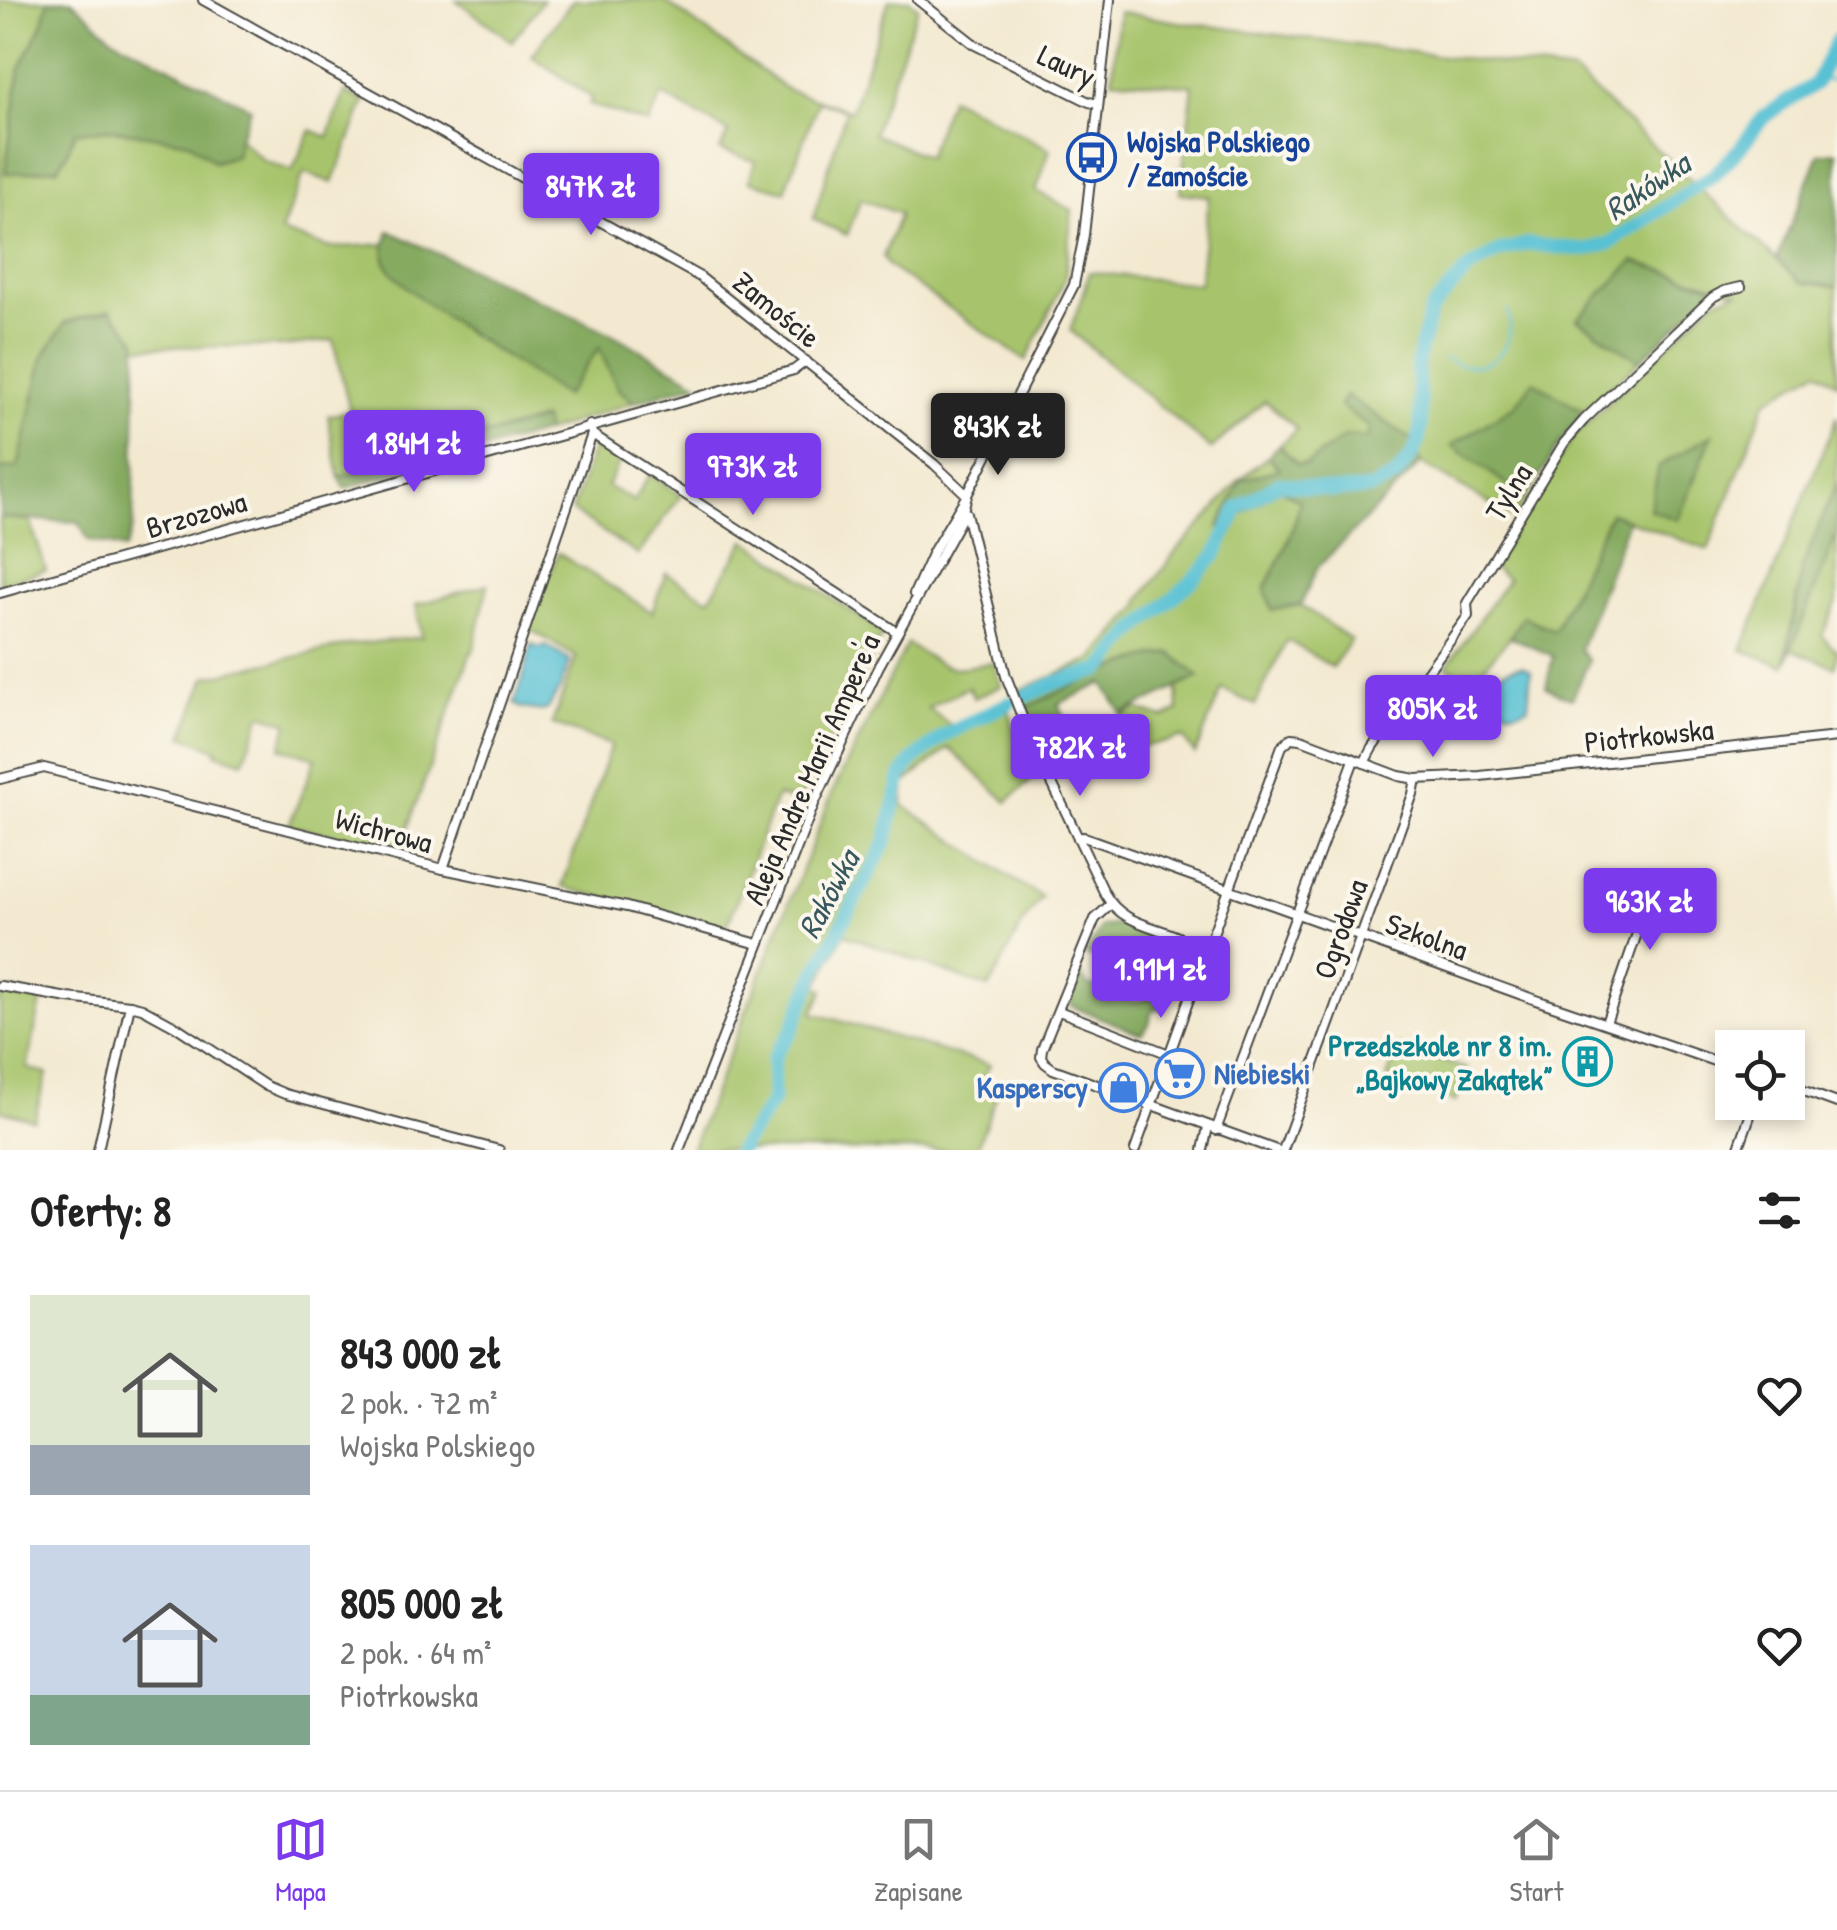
<!DOCTYPE html>
<html lang="pl">
<meta charset="utf-8">
<style>
body{margin:0;font-family:"Patrick Hand",sans-serif;background:#f2f2f2;color:#222;height:100vh;display:flex;flex-direction:column;font-size:38px;white-space:nowrap}
*{box-sizing:border-box;margin:0}
p{font-size:32px;color:#767676}
.icon{flex:none;width:55px;height:55px;fill:none;stroke:currentColor;stroke-width:2;stroke-linecap:round;stroke-linejoin:round}
.map{position:relative;height:1150px;overflow:hidden}
.details{display:flex;flex-direction:column;background:#fff;flex:1}
.details>*{flex:none}
.tools{position:absolute;left:1715px;top:1030px;display:grid;gap:20px}
.tools a{display:grid;place-items:center;width:90px;height:90px;border-radius:0px;background:#fff;box-shadow:0 5px 15px #0003;font-size:50px}
.price{position:absolute;translate:-50% -85px;padding:0 22px;border-radius:10px;background:#7c3aed;color:#fff;font-size:32px;line-height:65px;filter:drop-shadow(0 2px 5px #0008)}
.price::after{content:'';position:absolute;left:50%;top:60px;width:30px;height:22px;margin-left:-15px;background:inherit;clip-path:polygon(0 0,100% 0,50% 100%)}
.price.current{background:#222;color:#fff}
ul{padding:0;list-style:none}
li{display:flex;align-items:center;gap:30px;height:250px;padding:0 30px}
li span{display:grid;place-items:center;flex:none;width:280px;height:200px;border-radius:0px;color:#555}
li>.icon{margin-inline-start:auto}
span .icon{width:120px;height:120px;fill:#fffc;stroke-width:1}
li b{font-size:42px}
h2{display:flex;justify-content:space-between;align-items:center;height:120px;padding:0 30px;font-size:42px}
.tab-bar{display:flex;justify-content:space-around;align-items:center;height:140px;border-top:2px solid #e0e0e0;background:#fff;font-size:28px;color:#767676}
.tab-bar a{display:grid;justify-items:center;gap:5px}
.tab-bar .current{color:#7c3aed}
.map>svg:first-child{display:block}
.green{fill:#a7c46c;stroke:#69784c;stroke-width:2.5}
.forest{fill:#85aa60;stroke:#586a46;stroke-width:2.5}
.water{fill:#58c1d4;stroke:#427680;stroke-width:2.5}
.lines{fill:none;stroke-linecap:round;stroke-linejoin:round}
.stream{stroke:#58c1d4;stroke-width:2.5}
.river{stroke:#58c1d4;stroke-width:14}
.minor-casing{stroke:#494844;stroke-width:12}
.minor{stroke:#fff;stroke-width:8}
.labels{text-anchor:middle;dominant-baseline:central;stroke-width:8;stroke-linejoin:round;paint-order:stroke}
.street-label{font-size:30px;fill:#2b2b2b;stroke:#fbf7ec}
.transit-label{font-size:30px;font-weight:bold;fill:#164399;stroke:#fbf7ec;text-anchor:start}
.culture-label{font-size:30px;font-weight:bold;fill:#0d838f;stroke:#fbf7ec;text-anchor:end}
.shop-label{font-size:30px;font-weight:bold;fill:#366cbe;stroke:#fbf7ec;text-anchor:start}
.water-label{font-size:32px;font-style:italic;fill:#38585e;stroke:#fbf7ec}
</style>
<div class="map">
<svg width="1837" height="1150" viewBox="0 0 1837 1150">
<rect width="100%" height="100%" fill="#fbf7ec"/>
<filter id="ink" filterUnits="userSpaceOnUse"><feTurbulence type="fractalNoise" baseFrequency=".01" numOctaves="2"/><feDisplacementMap in="SourceGraphic" scale="20" xChannelSelector="R" yChannelSelector="G"/><feConvolveMatrix kernelMatrix="1 2 1 2 8 2 1 2 1" color-interpolation-filters="sRGB"/></filter>
<filter id="wash" filterUnits="userSpaceOnUse"><feTurbulence type="fractalNoise" baseFrequency=".0048" numOctaves="4" result="noise"/><feDisplacementMap in="SourceGraphic" scale="40" xChannelSelector="R" yChannelSelector="G"/><feGaussianBlur stdDeviation="2.25" result="paint"/><feColorMatrix in="noise" values="0 0 0 0 0 0 0 0 0 0 0 0 0 0 0 0 0 1.4 0 .05"/><feComposite in="paint" operator="in"/></filter>
<g filter="url(#wash)">
<rect width="100%" height="100%" fill="#f3e9d0"/>
<!-- green -->
<g class="green">
<path d="M0 0H49L42 25 20 68 5 173C24 174 40 169 58 168L67 153 74 132 110 129 190 142 214 162 236 155 239 138 264 161 292 171 311 130 328 137 345 92 365 101 333 183 304 172 281 232 330 248 385 244 386 263 403 283 465 331 564 395 599 348 618 389 634 402 546 432 542 419 339 477 328 416 350 411 333 340 286 346 136 347V340L110 310 66 322 43 357 18 468 0 469Z"/>
<polygon points="456,0 543,0 512,41"/>
<polygon points="573,0 663,0 788,90 851,111 889,0 910,0 918,7 873,134 927,157 950,97 1050,149 1036,191 1072,210 1065,279 1026,361 888,266 883,257 900,214 861,199 847,235 813,219 846,110 818,101 785,191 749,181 755,161 720,150 729,132 662,95 648,124 589,104 592,98 532,56"/>
<polygon points="1119,12 1179,22 1574,73 1801,282 1837,287 1837,383 1818,370 1766,401 1708,550 1610,513 1554,631 1523,616 1510,637 1470,683 1447,666 1508,579 1491,567 1574,436 1714,300 1738,292 1634,262 1577,319 1640,361 1583,411 1533,381 1515,406 1453,445 1526,498 1514,518 1421,463 1411,440 1369,427 1368,439 1346,437 1307,464 1297,465 1279,445 1297,429 1265,401 1211,449 1070,330 1086,286 1089,272 1199,284 1209,196 1180,193 1193,86 1112,79"/>
<polygon points="1837,416 1837,482 1802,568 1784,666 1742,650"/>
<polygon points="595,442 622,459 607,486 634,501 650,474 681,495 638,555 572,511"/>
<path d="M1268 456 1280 469 1241 480 1232 501 1241 514 1280 489 1300 501C1294 533 1279 561 1265 589L1272 610 1301 605 1351 640 1332 667 1287 640 1255 705 1222 689 1195 754 1182 737 1167 742 1143 746 1107 724 1137 709 1164 718 1178 711 1177 688 1198 677 1171 653C1119 661 1073 686 1025 708L1018 691 1092 660 1141 604 1139 601 1177 550 1206 520 1238 481Z"/>
<polygon points="0,518 30,520 46,570 0,584"/>
<polygon points="1837,533 1837,602 1822,636 1837,651 1835,667 1791,649"/>
<polygon points="746,540 883,633 798,802 777,796 726,929 562,887 611,745 552,724 576,657 528,628 558,553 652,612 666,573 709,599"/>
<polygon points="488,584 473,652 471,652 399,852 289,825 316,758 281,748 288,723 262,714 243,762 216,753 217,749 183,736 206,677 348,645 422,637 416,605"/>
<path d="M907 644C948 669 945 673 993 662L1001 686 974 698 968 687 928 708 961 733 1009 709 1014 729 1038 778 1031 780 1007 802 949 748 905 783 903 805 1004 874 1042 897 1024 921 989 988 844 934 817 986 824 990 813 1013 990 1065 981 1083 999 1089 976 1150H691L834 789Z"/>
<polygon points="0,989 42,997 27,1068 47,1074 34,1120 0,1110"/>
<polygon points="1398,1046 1467,1069 1456,1102 1387,1078"/>
</g>
<!-- forest -->
<g class="forest">
<path d="M49 0H72L112 37 251 108 239 138 236 155 214 162 190 142 110 129 75 132 67 153 58 168C40 169 23 174 5 173L20 68 42 25Z"/>
<polygon points="1837,152 1837,287 1801,282 1777,259 1819,154"/>
<path d="M389 231 612 334 699 383 634 402 618 389 599 348 565 396C532 373 395 292 386 262 382 252 386 241 389 231Z"/>
<polygon points="1634,261 1716,287 1640,361 1577,319"/>
<polygon points="110,310 137,340 133,528 125,549 88,540 79,522 0,518 0,469 18,467 43,357 66,322"/>
<polygon points="1533,381 1583,411 1563,438 1526,498 1452,445 1515,406"/>
<path d="M1346 395 1412 440 1421 463 1317 568 1301 605 1272 610 1265 589C1279 561 1295 533 1300 501L1280 489 1241 514 1232 534 1219 527 1241 480 1279 469 1268 456 1279 445 1298 465 1307 464 1346 436 1368 438 1369 427 1340 406Z"/>
<polygon points="543,419 546,432 345,488 339,477"/>
<polygon points="1712,435 1678,520 1650,510 1659,466"/>
<polygon points="1837,482 1837,533 1786,663 1802,568"/>
<polygon points="1610,513 1628,520 1580,649 1589,661 1572,699 1546,687 1553,656 1510,637 1523,616 1554,631"/>
<path d="M1171 653 1199 677 1122 714 1103 683 1058 704 1069 726 1041 742 1025 708C1073 686 1119 661 1171 653Z"/>
<path d="M1117 924C1134 931 1183 941 1190 959 1193 966 1191 969 1189 975L1162 966 1159 975 1149 972V968L1141 961 1099 953H1093L1090 957H1087L1086 954 1101 927Z"/>
<path d="M1080 972 1087 985 1108 990C1112 997 1115 999 1123 997L1133 1002 1158 995 1167 998V1002L1163 1007 1152 1011 1149 1024 1141 1034 1071 1006C1069 996 1072 980 1080 972Z"/>
</g>
<!-- water -->
<g class="water">
<path d="M532 644 538 648 547 646 570 661 560 688 548 709 542 711 521 708 514 703C523 685 526 661 532 644Z"/>
<path d="M1522 666 1531 671 1528 707C1516 713 1509 713 1499 704H1496L1489 692C1496 675 1503 668 1522 666Z"/>
</g>
<g class="lines">
<!-- stream -->
<g class="stream">
<polyline points="1818,80 1837,80"/>
<path d="M1444 358C1454 363 1464 367 1476 366 1503 363 1515 334 1508 311"/>
</g>
<!-- river -->
<g class="river">
<polyline points="1021,698 1057,682 1098,671 1104,667 1132,633 1189,584 1215,556 1238,508 1279,483 1334,491 1370,489 1396,476 1413,454 1419,439 1421,423 1417,366 1420,348 1431,310 1467,270 1500,251 1527,244 1584,250 1609,244 1715,174 1741,147 1764,116 1815,84 1837,40"/>
<polyline points="739,1150 773,1100 773,1060 779,1048 791,1032 816,972 886,842 901,776 913,760 945,735 1009,703"/>
</g>
</g>
</g>
<g filter="url(#ink)">
<g class="lines">
<defs>
<g id="minor">
<polyline points="203,0 700,277 934,464 967,495"/>
<polyline points="918,0 975,45 1089,102 1098,104"/>
<polyline points="592,434 897,632"/>
<path d="M966 513 1006 676 1029 735 1105 894C1127 934 1177 923 1202 955"/>
<polyline points="0,593 794,370 806,361"/>
<polyline points="914,594 933,552 967,495 1074,285 1084,235 1110,0"/>
<polyline points="1364,763 1372,748 1468,616 1467,603 1564,443 1584,420 1713,297 1724,291 1741,287"/>
<polyline points="0,779 44,768 443,869 627,907 758,944"/>
<polyline points="1078,838 1084,837 1536,1000 1732,1067"/>
<polyline points="443,869 592,434 590,425"/>
<polyline points="1638,871 1651,893"/>
<polyline points="1111,904 1095,919 1042,1049 1041,1057 1045,1063 1053,1069 1276,1150"/>
<polyline points="0,986 68,998 130,1005 98,1150"/>
<polyline points="130,1005 142,1008 175,1026 266,1086 285,1094 499,1150"/>
<polyline points="1059,1011 1169,1054"/>
<polyline points="1606,1023 1651,893 1656,885 1664,881 1700,893"/>
<polyline points="1788,1085 1837,1103"/>
<polyline points="1216,1130 1354,760"/>
<polyline points="679,1150 814,804 879,666 961,519 967,495"/>
<polyline points="1135,1150 1201,966 1202,955 1208,947 1282,746 1291,738 1301,739 1399,776 1416,779 1480,776 1837,737"/>
<polyline points="1203,1150 1208,1127"/>
<polyline points="1283,1150 1413,794 1416,779"/>
<polyline points="1738,1150 1755,1102"/>
</g>
</defs>
<!-- minor casing -->
<use href="#minor" class="minor-casing"/>
<!-- minor -->
<use href="#minor" class="minor"/>
</g>
</g>
<!-- icons -->
<defs>
<symbol id="bus-ring" viewBox="-11 -11 22 22"><circle r="9.5" fill="#fbf7ec" stroke="#1a4fb4" stroke-width="1.5"/><path d="M-5-6H5V4H4V6H2V4H-2V6H-4V4H-5ZM-3.5-4V0h7V-4ZM-3.5 1.2v1.5H-2V1.2ZM2 1.2v1.5H3.5V1.2Z" fill="#1a4fb4"/></symbol>
<symbol id="building-ring" viewBox="-11 -11 22 22"><circle r="9.5" fill="#fbf7ec" stroke="#0f9aa8" stroke-width="1.5"/><path d="M-4-6H4V6H1V3H-1V6H-4ZM-2.5-4.3h1.7v1.8h-1.7ZM.8-4.3h1.7v1.8H.8ZM-2.5-1h1.7V.8h-1.7ZM.8-1h1.7V.8H.8Z" fill="#0f9aa8"/></symbol>
<symbol id="supermarket-ring" viewBox="-11 -11 22 22"><circle r="9.5" fill="#fbf7ec" stroke="#3f7fe0" stroke-width="1.5"/><path d="M-6-5.5h2.5l.6 2H6L4.5 2H-2.5L-4.4-4H-6ZM-1.5 3.2a1.3 1.3 0 1 0 .1 0ZM3 3.2a1.3 1.3 0 1 0 .1 0Z" fill="#3f7fe0"/></symbol>
<symbol id="shop-ring" viewBox="-11 -11 22 22"><circle r="9.5" fill="#fbf7ec" stroke="#3f7fe0" stroke-width="1.5"/><path d="M-5-2.5h2.3a2.7 3.5 0 0 1 5.4 0H5L5.5 6h-11ZM-1.5-2.5h3a1.5 2.3 0 0 0-3 0Z" fill="#3f7fe0"/></symbol>
</defs>
<g fill-rule="evenodd">
<use href="#bus-ring" x="1064" y="130" width="55" height="55"/>
<use href="#building-ring" x="1560" y="1034" width="55" height="55"/>
<use href="#supermarket-ring" x="1152" y="1046" width="55" height="55"/>
<use href="#shop-ring" x="1096" y="1060" width="55" height="55"/>
</g>
<g class="labels">
<!-- street labels -->
<g class="street-label">
<text transform="translate(1067 65) rotate(25)">Laury</text>
<text transform="translate(777 309) rotate(39)">Zamoście</text>
<text transform="translate(1508 492) rotate(-58)">Tylna</text>
<text transform="translate(196 514) rotate(-16)">Brzozowa</text>
<text transform="translate(1649 735) rotate(-6)">Piotrkowska</text>
<text transform="translate(811 769) rotate(-66)">Aleja Andre Marii Ampere'a</text>
<text transform="translate(384 830) rotate(15)">Wichrowa</text>
<text transform="translate(1340 929) rotate(-70)">Ogrodowa</text>
<text transform="translate(1427 936) rotate(20)">Szkolna</text>
</g>
<!-- transit labels -->
<g class="transit-label">
<text x="1127" y="141">Wojska Polskiego<tspan x="1127" dy="34">/ Zamoście</tspan></text>
</g>
<!-- culture labels -->
<g class="culture-label">
<text x="1552" y="1045">Przedszkole nr 8 im.<tspan x="1552" dy="34">„Bajkowy Zakątek”</tspan></text>
</g>
<!-- shop labels -->
<g class="shop-label">
<text x="1214" y="1073">Niebieski</text>
<text x="1088" y="1087" text-anchor="end">Kasperscy</text>
</g>
<!-- water labels -->
<g class="water-label">
<text transform="translate(1647 186) rotate(-34)">Rakówka</text>
<text transform="translate(828 894) rotate(-62)">Rakówka</text>
</g>
</g>
</svg>
<div class="tools">
<a><svg class="icon" aria-label="locate" viewBox="0 0 24 24"><circle cx="12" cy="12" r="6"/><path d="M12 2v4M12 18v4M2 12h4M18 12h4"/></svg></a>
</div>
<b class="price" style="left:591px;top:238px">847K zł</b>
<b class="price current" style="left:998px;top:478px">843K zł</b>
<b class="price" style="left:414px;top:495px">1.84M zł</b>
<b class="price" style="left:753px;top:518px">973K zł</b>
<b class="price" style="left:1433px;top:760px">805K zł</b>
<b class="price" style="left:1080px;top:799px">782K zł</b>
<b class="price" style="left:1650px;top:953px">963K zł</b>
<b class="price" style="left:1161px;top:1021px">1.91M zł</b>
</div>
<section class="details">
<h2>Oferty: 8<svg class="icon" aria-label="filters" viewBox="0 0 24 24"><path d="M4 7h16M4 17h16"/><circle cx="9" cy="7" r="2"/><circle cx="15" cy="17" r="2"/></svg></h2>
<ul>
<li><span style="background:linear-gradient(#dfe7d0 75%,#9aa5b1 0)"><svg class="icon" aria-label="home" viewBox="0 0 24 24"><path d="M3 11l9-7 9 7M6 9v11h12V9"/></svg></span><div><b>843 000 zł</b><p>2 pok. · 72 m²</p><p>Wojska Polskiego</p></div><svg class="icon" aria-label="heart" viewBox="0 0 24 24"><path d="M12 20l-8-8c-3-5 5-10 8-4 3-6 11-1 8 4z"/></svg></li>
<li><span style="background:linear-gradient(#c9d6e8 75%,#7fa58c 0)"><svg class="icon" aria-label="home" viewBox="0 0 24 24"><path d="M3 11l9-7 9 7M6 9v11h12V9"/></svg></span><div><b>805 000 zł</b><p>2 pok. · 64 m²</p><p>Piotrkowska</p></div><svg class="icon" aria-label="heart" viewBox="0 0 24 24"><path d="M12 20l-8-8c-3-5 5-10 8-4 3-6 11-1 8 4z"/></svg></li>
</ul>
</section>
<nav class="tab-bar">
<a class="current"><svg class="icon" aria-label="map" viewBox="0 0 24 24"><path d="M3 6l6-2 6 2 6-2v14l-6 2-6-2-6 2zM9 4v14M15 6v14"/></svg>Mapa</a>
<a><svg class="icon" aria-label="saved" viewBox="0 0 24 24"><path d="M7 4h10v16l-5-4-5 4z"/></svg>Zapisane</a>
<a><svg class="icon" aria-label="home" viewBox="0 0 24 24"><path d="M3 11l9-7 9 7M6 9v11h12V9"/></svg>Start</a>
</nav>
